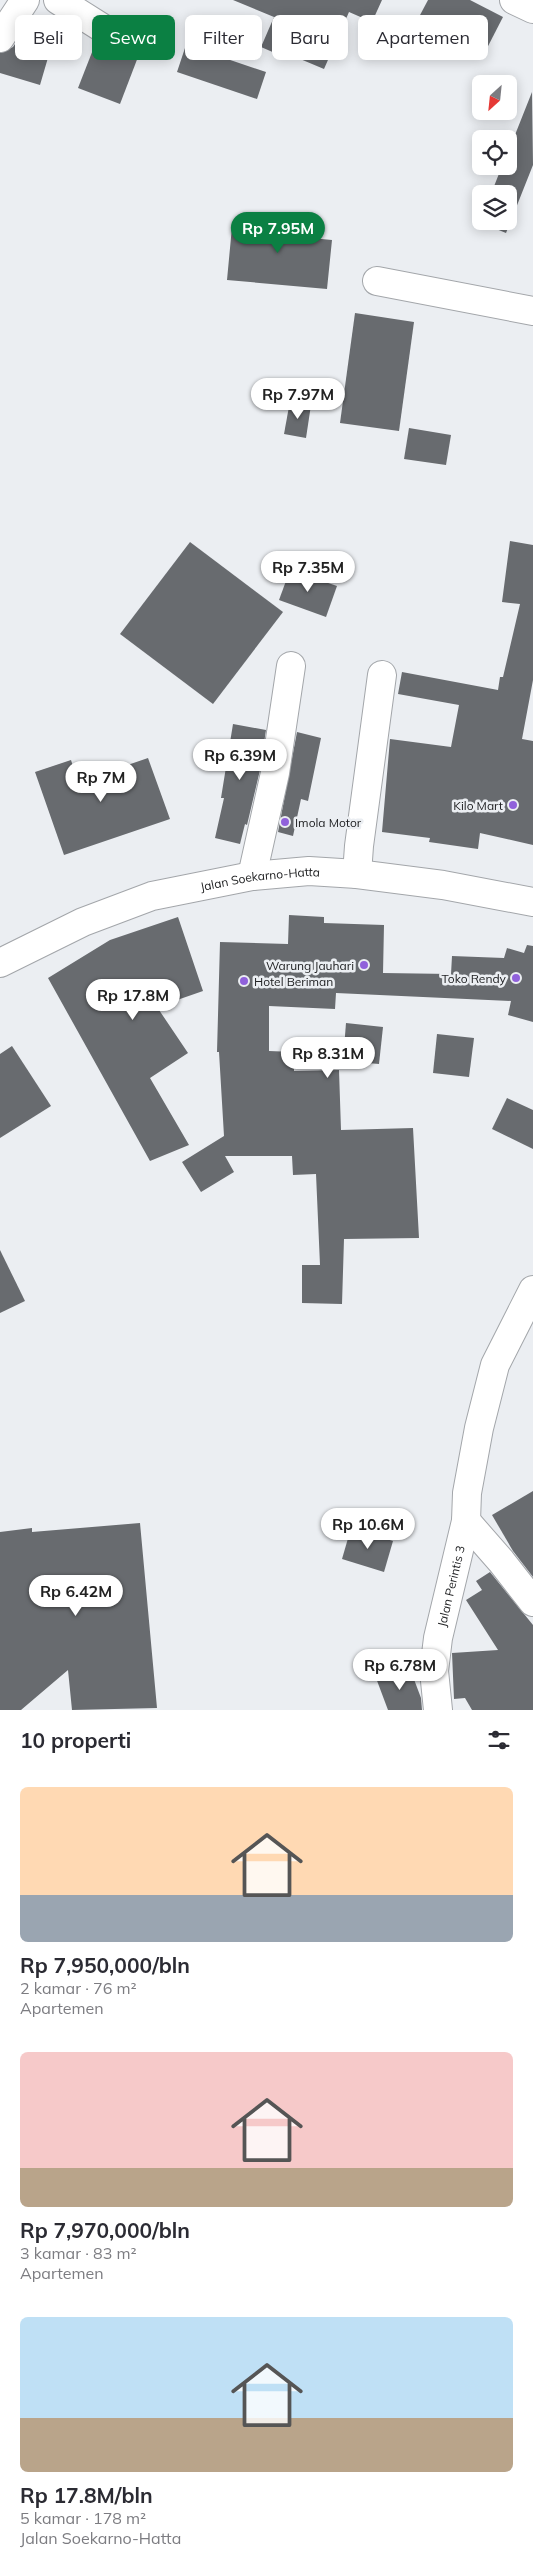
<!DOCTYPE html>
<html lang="id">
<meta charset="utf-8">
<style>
body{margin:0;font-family:Mulish,sans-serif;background:#f7f7f7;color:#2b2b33;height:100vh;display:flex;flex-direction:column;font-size:19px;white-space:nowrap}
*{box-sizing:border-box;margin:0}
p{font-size:16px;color:#7c7c81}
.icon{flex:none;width:28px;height:28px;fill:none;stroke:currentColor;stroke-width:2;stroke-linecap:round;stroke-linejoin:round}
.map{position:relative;height:1710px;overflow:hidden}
.side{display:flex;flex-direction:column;background:#fff;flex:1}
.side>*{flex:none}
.top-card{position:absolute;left:15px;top:15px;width:504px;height:45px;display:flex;gap:10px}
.needle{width:32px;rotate:207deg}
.controls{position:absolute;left:472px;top:75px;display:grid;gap:10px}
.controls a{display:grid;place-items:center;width:45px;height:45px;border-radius:8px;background:#fff;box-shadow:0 2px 12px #0003;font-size:25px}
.price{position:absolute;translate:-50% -42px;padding:0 11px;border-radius:18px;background:#fff;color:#222;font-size:16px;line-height:32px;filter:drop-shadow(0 1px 2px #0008)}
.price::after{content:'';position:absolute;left:50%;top:30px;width:15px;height:11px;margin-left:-8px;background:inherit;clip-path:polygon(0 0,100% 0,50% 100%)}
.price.active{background:#0b8043;color:#fff}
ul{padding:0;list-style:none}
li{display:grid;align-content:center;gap:10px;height:265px;padding:0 20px}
li span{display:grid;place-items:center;height:155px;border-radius:8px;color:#555}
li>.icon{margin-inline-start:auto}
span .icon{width:90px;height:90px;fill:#fffc;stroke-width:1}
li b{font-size:21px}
h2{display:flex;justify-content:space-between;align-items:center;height:60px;padding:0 20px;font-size:21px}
.chip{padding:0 18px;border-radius:8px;background:#fff;box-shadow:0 2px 12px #0003;font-size:18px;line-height:45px}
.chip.active{background:#0b8043;color:#fff}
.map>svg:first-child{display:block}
.building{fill:#686b6f}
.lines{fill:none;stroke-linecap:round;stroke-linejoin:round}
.minor-casing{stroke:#a3a6aa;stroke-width:30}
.highway-casing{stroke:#a3a6aa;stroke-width:30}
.minor{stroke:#fff;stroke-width:28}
.highway{stroke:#fff;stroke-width:28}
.poi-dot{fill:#9061db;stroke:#ebeef2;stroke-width:2}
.labels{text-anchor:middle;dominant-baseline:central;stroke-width:5;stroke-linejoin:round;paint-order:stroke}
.poi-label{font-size:12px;fill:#212224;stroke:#ebeef2;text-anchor:end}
.street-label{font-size:12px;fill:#212224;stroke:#ebeef2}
</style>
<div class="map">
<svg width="533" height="1710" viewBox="0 0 533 1710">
<rect width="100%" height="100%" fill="#ebeef2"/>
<!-- building -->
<g class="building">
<polygon points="233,0 382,0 372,22 349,12 324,69 293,56 291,60 261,47 274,17"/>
<polygon points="428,0 470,0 503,17 485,52 419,17"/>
<polygon points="21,35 52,44 40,85 0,73 0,53 13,47"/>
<polygon points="96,42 138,57 120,104 78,88"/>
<polygon points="186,45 266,72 257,99 177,72"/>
<polygon points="532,92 533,165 506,233 479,222 481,217 481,221 509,221 509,194 491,194 502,166 509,166 509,150"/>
<polygon points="248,215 302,220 300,237 332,240 327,289 227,280 232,227 247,228"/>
<polygon points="355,313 414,322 399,431 340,423"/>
<polygon points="290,401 311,405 306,438 284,434"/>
<polygon points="409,428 451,435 446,465 404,459"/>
<polygon points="510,541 533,545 533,680 522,739 533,741 533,845 480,833 478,849 429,842 430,838 382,832 390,739 451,747 459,705 398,694 402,672 498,690 500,677 503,677 520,604 502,602"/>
<polygon points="190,542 283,612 213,704 120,634"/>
<polygon points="290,570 337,586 326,617 279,600"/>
<polygon points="233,724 266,730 260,770 247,825 245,824 240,844 215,838 224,798 221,798"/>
<polygon points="297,732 321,738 308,801 301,799 293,836 278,832"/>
<polygon points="148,758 170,819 64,855 35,772 71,760 78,782"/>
<polygon points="289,915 324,917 324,923 384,925 383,973 451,974 452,956 504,958 507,948 524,953 527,945 533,946 533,1022 508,1015 511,1001 336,993 335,1009 269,1006 269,1051 294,1052 294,1071 339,1070 341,1130 413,1128 419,1238 344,1239 342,1304 302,1303 302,1265 320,1265 316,1174 293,1175 292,1156 225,1156 234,1172 201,1192 182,1162 224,1136 219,1052 217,1052 220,942 288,944"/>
<polygon points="178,917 203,991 157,1007 188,1053 150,1078 189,1145 150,1161 48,978 110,940"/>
<polygon points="346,1023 383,1027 379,1064 343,1061"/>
<polygon points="437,1034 474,1038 469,1077 433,1073"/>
<polygon points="12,1046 51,1106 0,1138 0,1054"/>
<polygon points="507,1098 533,1110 533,1149 492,1129"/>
<polygon points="0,1250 25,1301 0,1313"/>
<polygon points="533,1491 533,1577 513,1551 492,1515"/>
<polygon points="140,1523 157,1708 72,1710 68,1670 21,1710 0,1710 0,1532 32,1528 32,1532"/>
<polygon points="351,1528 393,1541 384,1572 342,1559"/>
<polygon points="490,1572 533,1625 533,1710 472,1710 465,1698 454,1699 452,1653 498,1650 466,1600 482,1590 476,1581"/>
<polygon points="409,1666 421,1698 422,1710 388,1710 376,1678"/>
</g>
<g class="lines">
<defs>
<g id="minor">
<polyline points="58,0 104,29"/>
<polyline points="514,0 533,9"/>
<polyline points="0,38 25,0"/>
<polyline points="377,281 533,311"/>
<polyline points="357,874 359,846 382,675"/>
<polyline points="252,876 275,773 291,666"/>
<polyline points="466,1521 501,1561 533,1602"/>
<path id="s1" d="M438 1710 434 1671 438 1638 466 1521 467 1493 479 1428 495 1365 533 1290"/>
</g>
<g id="highway">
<path id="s2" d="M0 963 83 922 152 896 252 876 309 871 357 874 443 885 533 902"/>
</g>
</defs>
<!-- minor casing -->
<use href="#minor" class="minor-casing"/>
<!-- highway casing -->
<use href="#highway" class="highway-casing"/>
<!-- minor -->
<use href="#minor" class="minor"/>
<!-- highway -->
<use href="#highway" class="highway"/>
</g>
<!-- markers -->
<g class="poi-dot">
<circle cx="513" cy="805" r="5"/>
<circle cx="285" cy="822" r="5"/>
<circle cx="364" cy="965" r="5"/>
<circle cx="516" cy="978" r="5"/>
<circle cx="244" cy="981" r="5"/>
</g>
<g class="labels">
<!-- poi labels -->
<g class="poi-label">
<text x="503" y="805">Kilo Mart</text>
<text x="295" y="822" text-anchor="start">Imola Motor</text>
<text x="354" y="965">Warung Jauhari</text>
<text x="506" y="978">Toko Rendy</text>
<text x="254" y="981" text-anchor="start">Hotel Beriman</text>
</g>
<!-- street labels -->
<g class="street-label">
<text stroke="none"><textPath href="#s2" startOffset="276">Jalan Soekarno-Hatta</textPath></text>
<text stroke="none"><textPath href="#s1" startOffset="126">Jalan Perintis 3</textPath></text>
</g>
</g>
</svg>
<div class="controls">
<a><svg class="needle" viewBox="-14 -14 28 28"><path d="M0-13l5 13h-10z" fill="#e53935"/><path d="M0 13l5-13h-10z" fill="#7c7c81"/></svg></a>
<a><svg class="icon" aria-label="locate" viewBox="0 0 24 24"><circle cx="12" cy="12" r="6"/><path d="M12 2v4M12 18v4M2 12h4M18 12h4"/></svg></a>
<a><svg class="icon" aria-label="layers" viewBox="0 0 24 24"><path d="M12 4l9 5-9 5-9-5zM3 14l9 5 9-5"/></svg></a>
</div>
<b class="price active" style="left:278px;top:254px">Rp 7.95M</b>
<b class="price" style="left:298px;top:420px">Rp 7.97M</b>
<b class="price" style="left:308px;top:593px">Rp 7.35M</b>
<b class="price" style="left:240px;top:781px">Rp 6.39M</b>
<b class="price" style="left:101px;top:803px">Rp 7M</b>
<b class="price" style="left:133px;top:1021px">Rp 17.8M</b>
<b class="price" style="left:328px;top:1079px">Rp 8.31M</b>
<b class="price" style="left:368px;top:1550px">Rp 10.6M</b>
<b class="price" style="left:76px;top:1617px">Rp 6.42M</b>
<b class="price" style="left:400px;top:1691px">Rp 6.78M</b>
<div class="top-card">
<a class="chip">Beli</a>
<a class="chip active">Sewa</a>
<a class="chip">Filter</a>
<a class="chip">Baru</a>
<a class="chip">Apartemen</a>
</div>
</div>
<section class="side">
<h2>10 properti<svg class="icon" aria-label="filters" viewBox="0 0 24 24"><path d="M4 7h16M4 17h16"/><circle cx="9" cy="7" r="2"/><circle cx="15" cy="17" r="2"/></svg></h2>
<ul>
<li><span style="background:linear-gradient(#ffd9b3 70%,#9aa5b1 0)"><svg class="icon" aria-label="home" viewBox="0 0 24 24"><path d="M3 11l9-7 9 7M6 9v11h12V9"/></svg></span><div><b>Rp 7,950,000/bln</b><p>2 kamar · 76 m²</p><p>Apartemen</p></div></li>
<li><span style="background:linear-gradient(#f6c9c9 75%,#b9a48a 0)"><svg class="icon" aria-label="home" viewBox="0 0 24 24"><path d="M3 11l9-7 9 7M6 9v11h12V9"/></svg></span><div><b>Rp 7,970,000/bln</b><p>3 kamar · 83 m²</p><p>Apartemen</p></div></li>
<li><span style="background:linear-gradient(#bfe0f5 65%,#b9a48a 0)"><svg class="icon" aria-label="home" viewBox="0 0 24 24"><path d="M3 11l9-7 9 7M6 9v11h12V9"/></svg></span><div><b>Rp 17.8M/bln</b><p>5 kamar · 178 m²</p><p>Jalan Soekarno-Hatta</p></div></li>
</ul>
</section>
